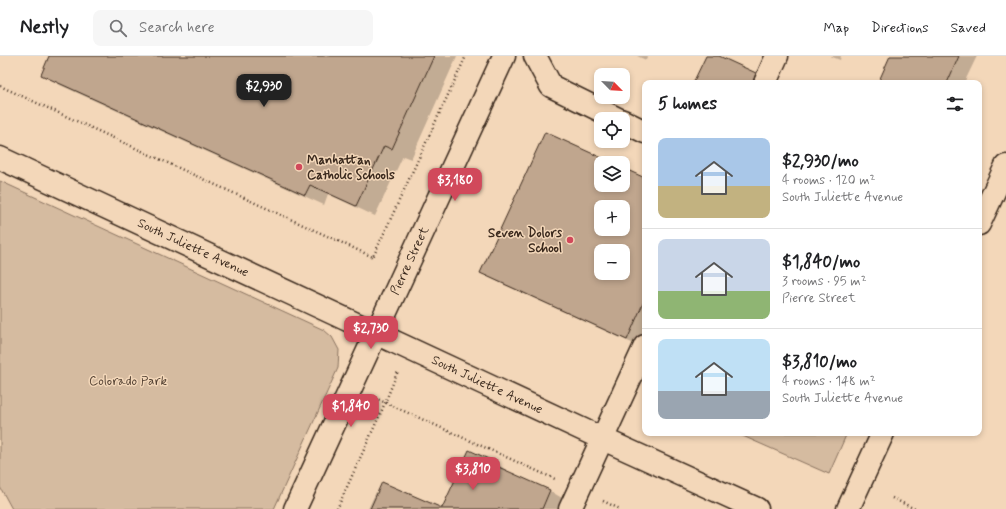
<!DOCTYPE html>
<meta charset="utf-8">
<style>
body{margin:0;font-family:Mynerve,sans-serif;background:#f6f6f6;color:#202124;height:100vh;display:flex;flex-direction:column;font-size:15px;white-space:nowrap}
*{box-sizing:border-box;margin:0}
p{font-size:13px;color:#757577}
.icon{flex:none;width:22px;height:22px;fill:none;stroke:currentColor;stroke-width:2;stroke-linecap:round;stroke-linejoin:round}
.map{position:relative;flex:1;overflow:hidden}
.drawer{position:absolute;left:642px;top:24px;width:340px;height:356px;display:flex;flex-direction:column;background:#fff;border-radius:8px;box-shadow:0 2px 6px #0003}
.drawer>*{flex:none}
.needle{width:26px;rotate:114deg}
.controls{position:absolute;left:594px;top:12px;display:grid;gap:8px}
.controls a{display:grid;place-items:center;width:36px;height:36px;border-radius:8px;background:#fff;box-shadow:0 2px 6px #0003;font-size:20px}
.price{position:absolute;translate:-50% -34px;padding:0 9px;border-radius:8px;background:#d1495b;color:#fff;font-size:13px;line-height:26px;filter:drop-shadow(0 1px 2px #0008)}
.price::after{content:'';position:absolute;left:50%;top:24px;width:12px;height:9px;margin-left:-6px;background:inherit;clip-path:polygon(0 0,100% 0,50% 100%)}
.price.current{background:#222;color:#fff}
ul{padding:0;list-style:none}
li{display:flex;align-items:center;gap:12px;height:100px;padding:0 16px}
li+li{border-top:1px solid #e0e0e0}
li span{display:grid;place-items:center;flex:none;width:112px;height:80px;border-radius:8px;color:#555}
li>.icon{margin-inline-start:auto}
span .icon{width:48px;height:48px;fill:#fffc;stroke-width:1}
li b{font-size:17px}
h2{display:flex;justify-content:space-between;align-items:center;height:48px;padding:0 16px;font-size:17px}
header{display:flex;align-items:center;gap:24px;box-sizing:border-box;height:56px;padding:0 20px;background:#fff;border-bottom:1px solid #e0e0e0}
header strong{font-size:19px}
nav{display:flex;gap:22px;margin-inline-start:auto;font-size:14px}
.search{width:280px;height:36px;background:#f6f6f6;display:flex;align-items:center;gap:10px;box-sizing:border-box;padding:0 14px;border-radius:8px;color:#757577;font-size:15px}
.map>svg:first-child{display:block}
.green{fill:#d5bba0;stroke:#88725f}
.shadow{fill:#0003;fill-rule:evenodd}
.building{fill:#c0a68e;stroke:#3b2a1e;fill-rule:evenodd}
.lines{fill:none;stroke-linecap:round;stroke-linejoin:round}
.minor-casing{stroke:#3b2a1e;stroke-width:25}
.path{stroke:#3b2a1e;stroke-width:2.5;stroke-dasharray:1 3;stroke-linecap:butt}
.minor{stroke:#f3d7b9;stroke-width:22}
.poi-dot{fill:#d1495b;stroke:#f3d7b9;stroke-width:1.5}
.labels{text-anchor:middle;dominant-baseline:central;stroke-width:3;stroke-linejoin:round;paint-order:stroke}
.poi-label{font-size:13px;font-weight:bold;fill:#3b2a1e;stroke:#f3d7b9;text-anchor:start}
.street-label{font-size:13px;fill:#3b2a1e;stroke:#f3d7b9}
.park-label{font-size:13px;fill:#524032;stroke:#f3d7b9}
</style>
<header>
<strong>Nestly</strong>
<div class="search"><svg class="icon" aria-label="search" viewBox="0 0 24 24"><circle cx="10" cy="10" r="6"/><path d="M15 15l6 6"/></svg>Search here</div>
<nav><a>Map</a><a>Directions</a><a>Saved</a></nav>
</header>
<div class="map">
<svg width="1006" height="453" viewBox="0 0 1006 453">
<rect width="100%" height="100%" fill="#f3d7b9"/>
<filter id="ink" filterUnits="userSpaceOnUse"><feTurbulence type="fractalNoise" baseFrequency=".025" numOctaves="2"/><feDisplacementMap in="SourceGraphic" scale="8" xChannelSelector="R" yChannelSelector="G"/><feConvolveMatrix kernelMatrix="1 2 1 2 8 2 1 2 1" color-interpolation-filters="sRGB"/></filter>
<g filter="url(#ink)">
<!-- green -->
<g class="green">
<polygon points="0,125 324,274 332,281 339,294 338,312 274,453 12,453 0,431"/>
<polygon points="736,377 847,377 829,418"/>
</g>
<!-- shadow -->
<g class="shadow">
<polygon points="50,0 457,0 411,103 403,100 375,160 328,138 324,149 60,29 42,18"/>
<polygon points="637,0 648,0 646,4"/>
<polygon points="830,0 841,0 840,4"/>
<polygon points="891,0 977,0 964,27 879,27"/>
<path d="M545 77 610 107H601V129H623V113L645 123V293L500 227 481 217ZM601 151H623V173H601ZM601 195H623V217H601Z"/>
<polygon points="469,395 495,407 514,419 550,435 569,446 566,453 442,453"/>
<polygon points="376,436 378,437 442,453 368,453"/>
</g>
<!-- building -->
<g class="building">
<polygon points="49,0 434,0 392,93 384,90 356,150 310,129 305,139 41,19"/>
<polygon points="706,0 719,0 756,17 753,27 693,27"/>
<polygon points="890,0 959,0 947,27 878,27"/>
<path d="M545 76 613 107H601V129H623V112L645 122V243L627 284 480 217ZM601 151H623V173H601ZM601 195H623V217H601Z"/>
<polygon points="469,394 495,406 494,409 550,434 542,453 370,453 382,426 442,452"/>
</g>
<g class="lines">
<defs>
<g id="minor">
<polyline points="535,0 551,30 618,63"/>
<polyline points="765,27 777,0"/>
<polyline points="623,65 645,76"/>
<polyline points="0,102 603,383 757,453"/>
<polyline points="979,168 1006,110"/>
<polyline points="295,453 504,0"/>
<polyline points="570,453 645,290"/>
<polyline points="848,453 883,377"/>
</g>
</defs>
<!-- minor casing -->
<use href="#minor" class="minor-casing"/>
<!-- path -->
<g class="path">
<polyline points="0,30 373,201 466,0"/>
<polyline points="375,342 555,423"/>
<polyline points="892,442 915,453"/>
<polyline points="603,445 620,453"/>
<polyline points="337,453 382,354 398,315"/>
</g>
<!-- minor -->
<use href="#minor" class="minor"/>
</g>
</g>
<!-- markers -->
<g class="poi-dot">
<circle cx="299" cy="111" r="4"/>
<circle cx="570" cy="184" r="4"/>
</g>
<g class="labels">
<!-- poi labels -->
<g class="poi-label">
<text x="307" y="104">Manhattan<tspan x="307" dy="15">Catholic Schools</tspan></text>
<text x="562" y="177" text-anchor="end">Seven Dolors<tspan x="562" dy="15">School</tspan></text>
</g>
<!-- street labels -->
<g class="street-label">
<text transform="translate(193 192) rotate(25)">South Juliette Avenue</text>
<text transform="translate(410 205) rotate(-65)">Pierre Street</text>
<text transform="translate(487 329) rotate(25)">South Juliette Avenue</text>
</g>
<!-- park labels -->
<g class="park-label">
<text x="128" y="325">Colorado Park</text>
</g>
</g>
</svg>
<div class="controls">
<a><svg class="needle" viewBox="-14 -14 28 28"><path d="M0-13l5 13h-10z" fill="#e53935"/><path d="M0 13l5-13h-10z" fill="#757577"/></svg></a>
<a><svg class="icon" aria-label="locate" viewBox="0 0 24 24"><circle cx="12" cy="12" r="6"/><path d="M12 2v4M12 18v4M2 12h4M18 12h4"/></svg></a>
<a><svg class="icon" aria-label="layers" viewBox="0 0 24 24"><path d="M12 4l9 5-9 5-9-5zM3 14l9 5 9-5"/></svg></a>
<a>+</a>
<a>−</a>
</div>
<b class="price current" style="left:264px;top:52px">$2,930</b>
<b class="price" style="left:455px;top:146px">$3,180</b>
<b class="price" style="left:371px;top:294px">$2,730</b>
<b class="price" style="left:351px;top:372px">$1,840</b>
<b class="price" style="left:473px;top:435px">$3,810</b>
<section class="drawer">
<h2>5 homes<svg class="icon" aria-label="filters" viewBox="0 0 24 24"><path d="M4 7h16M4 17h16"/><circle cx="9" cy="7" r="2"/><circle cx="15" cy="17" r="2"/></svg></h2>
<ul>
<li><span style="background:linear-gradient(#a9c7e8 60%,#c2b280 0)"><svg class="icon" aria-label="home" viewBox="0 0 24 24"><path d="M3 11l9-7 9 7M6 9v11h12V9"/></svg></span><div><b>$2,930/mo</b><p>4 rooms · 120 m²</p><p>South Juliette Avenue</p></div></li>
<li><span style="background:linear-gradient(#c9d6e8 65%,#8fb573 0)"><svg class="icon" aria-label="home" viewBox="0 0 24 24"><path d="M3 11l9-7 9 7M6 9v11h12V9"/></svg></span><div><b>$1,840/mo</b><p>3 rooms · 95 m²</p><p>Pierre Street</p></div></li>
<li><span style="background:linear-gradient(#bfe0f5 65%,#9aa5b1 0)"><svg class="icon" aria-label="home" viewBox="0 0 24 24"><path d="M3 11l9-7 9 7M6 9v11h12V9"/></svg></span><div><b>$3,810/mo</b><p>4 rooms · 148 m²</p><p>South Juliette Avenue</p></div></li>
</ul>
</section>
</div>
